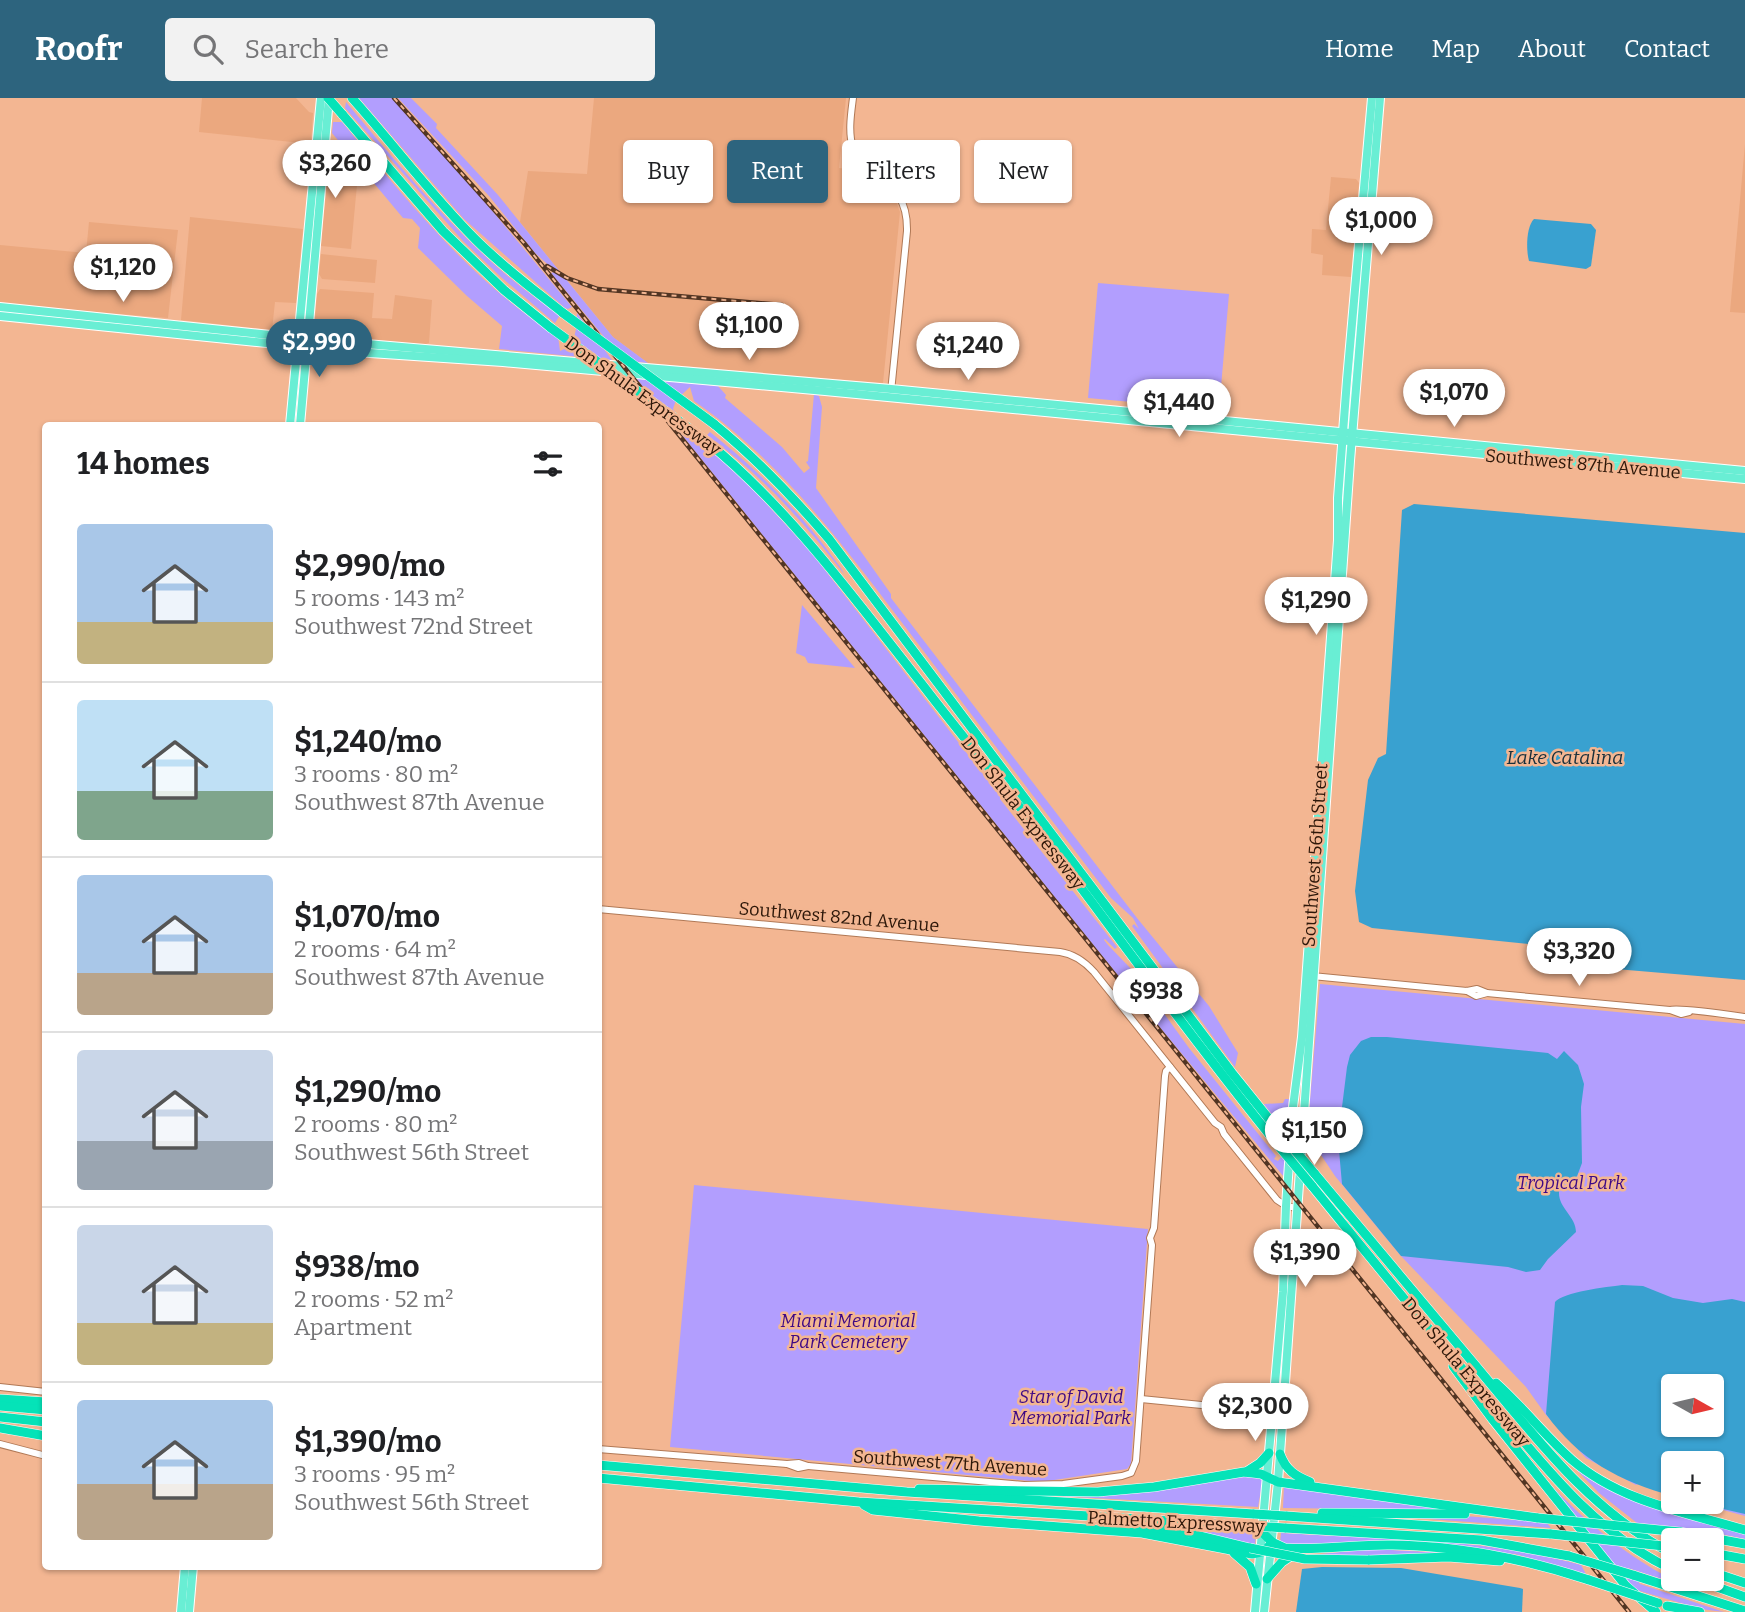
<!DOCTYPE html>
<meta charset="utf-8">
<style>
body{margin:0;font-family:Bitter,serif;background:#f2f2f2;color:#202124;height:100vh;display:flex;flex-direction:column;font-size:26px;white-space:nowrap}
*{box-sizing:border-box;margin:0}
p{font-size:23px;color:#757577}
.icon{flex:none;width:38px;height:38px;fill:none;stroke:currentColor;stroke-width:2;stroke-linecap:round;stroke-linejoin:round}
.map{position:relative;flex:1;overflow:hidden}
.drawer{position:absolute;left:42px;top:324px;width:560px;height:1148px;display:flex;flex-direction:column;background:#fff;border-radius:7px;box-shadow:0 2px 5px #0004}
.drawer>*{flex:none}
.guide{position:absolute;left:623px;top:42px;width:665px;height:63px;display:flex;gap:14px}
.needle{width:46px;rotate:98deg}
.controls{position:absolute;left:1661px;top:1276px;display:grid;gap:14px}
.controls a{display:grid;place-items:center;width:63px;height:63px;border-radius:7px;background:#fff;box-shadow:0 2px 5px #0004;font-size:35px}
.price{position:absolute;translate:-50% -60px;padding:0 16px;border-radius:24px;background:#fff;color:#222;font-size:23px;line-height:46px;filter:drop-shadow(0 2px 4px #0008)}
.price::after{content:'';position:absolute;left:50%;top:42px;width:21px;height:16px;margin-left:-10px;background:inherit;clip-path:polygon(0 0,100% 0,50% 100%)}
.price.on{background:#2d647e;color:#fff}
ul{padding:0;list-style:none}
li{display:flex;align-items:center;gap:21px;height:175px;padding:0 35px}
li+li{border-top:2px solid #e0e0e0}
li span{display:grid;place-items:center;flex:none;width:196px;height:140px;border-radius:7px;color:#555}
li>.icon{margin-inline-start:auto}
span .icon{width:84px;height:84px;fill:#fffc;stroke-width:1}
li b{font-size:30px}
h2{display:flex;justify-content:space-between;align-items:center;height:84px;padding:0 35px;font-size:30px}
.tag{padding:0 24px;border-radius:7px;background:#fff;box-shadow:0 2px 5px #0004;font-size:24px;line-height:63px}
.tag.on{background:#2d647e;color:#fff}
header{display:flex;align-items:center;gap:42px;box-sizing:border-box;height:98px;padding:0 35px;background:#2d647e;color:#fff}
header strong{font-size:33px}
nav{display:flex;gap:38px;margin-inline-start:auto;font-size:24px}
.search{width:490px;height:63px;background:#f2f2f2;display:flex;align-items:center;gap:18px;box-sizing:border-box;padding:0 24px;border-radius:7px;color:#757577;font-size:26px}
.map>svg:first-child{display:block}
.built{fill:#eba87f}
.green{fill:#b29efe;fill-rule:evenodd}
.water{fill:#39a1d0;fill-rule:evenodd}
.lines{fill:none;stroke-linecap:round;stroke-linejoin:round}
.minor-casing{stroke:#b17956;stroke-width:8}
.major-casing{stroke:#fff;stroke-width:10}
.highway-casing{stroke:#fff;stroke-width:10}
.minor{stroke:#fff;stroke-width:6}
.major{stroke:#69eed4;stroke-width:8}
.highway{stroke:#05e3b8;stroke-width:9}
.rail-casing{stroke:#523523;stroke-width:4.5}
.rail{stroke:#f3b692;stroke-width:2;stroke-dasharray:5;stroke-linecap:butt}
.highway-bridge-casing{stroke:#fff;stroke-width:10;stroke-linecap:butt}
.highway-bridge{stroke:#05e3b8;stroke-width:9}
.labels{text-anchor:middle;dominant-baseline:central;stroke-width:5;stroke-linejoin:round;paint-order:stroke}
.street-label{font-size:18px;fill:#2d1709;stroke:#f3b692}
.park-label{font-size:18px;font-style:italic;fill:#3e0985;stroke:#f3b692}
.water-label{font-size:19px;font-style:italic;fill:#192f3b;stroke:#f3b692}
</style>
<header>
<strong>Roofr</strong>
<div class="search"><svg class="icon" aria-label="search" viewBox="0 0 24 24"><circle cx="10" cy="10" r="6"/><path d="M15 15l6 6"/></svg>Search here</div>
<nav><a>Home</a><a>Map</a><a>About</a><a>Contact</a></nav>
</header>
<div class="map">
<svg width="1745" height="1514" viewBox="0 0 1745 1514">
<rect width="100%" height="100%" fill="#f3b692"/>
<!-- built -->
<g class="built">
<polygon points="202,0 296,0 309,14 313,15 311,46 199,34"/>
<polygon points="594,0 846,0 839,70 858,72 871,83 883,87 895,100 900,114 883,285 648,265 613,239 567,182 568,178 561,175 520,124 528,73 587,76"/>
<polygon points="1745,46 1745,215 1730,214"/>
<polygon points="328,74 358,76 351,151 321,148"/>
<polygon points="1331,79 1356,81 1359,85 1351,179 1322,177 1323,157 1311,155 1312,131 1326,132"/>
<polygon points="190,119 303,131 296,205 275,204 272,232 181,222"/>
<polygon points="89,124 178,132 168,220 0,206 0,147 86,155"/>
<polygon points="321,156 377,162 375,185 322,181 319,176"/>
<polygon points="320,191 374,195 372,220 392,221 395,197 432,202 429,245 423,247 316,237 314,231 317,196"/>
</g>
<!-- green -->
<g class="green">
<polygon points="359,0 392,0 466,81 572,209 568,211 565,210 464,121"/>
<polygon points="398,0 411,0 437,26 436,30 498,97 561,175 568,178 554,172 535,155 489,98"/>
<path d="M346 4C411 81 475 162 560 217L555 225 502 180 463 143 345 10Z"/>
<path d="M333 24H342C406 101 472 185 558 238L560 253C576 247 577 230 577 215L612 262 499 251 502 228 467 198 418 150 420 130 412 121 403 120 332 35Z"/>
<polygon points="554,174 565,180 613,239 648,265 624,263 551,175"/>
<polygon points="1098,185 1229,196 1219,312 1088,300"/>
<path d="M636 280 718 288 726 297 725 300 782 349 804 375 810 370 806 364 808 363 814 296 819 298 822 309 816 390 891 496V500L1137 820 1209 908 1238 955 1235 969 1132 828 1134 826 1139 831 1133 820 1111 800C1047 716 983 632 919 547 850 457 789 369 694 303L690 289 676 302 673 311 698 345H703L751 389 811 454 1000 698V701L1117 849 1115 851 1105 841 1104 842 1108 847 1134 874 1189 950 1276 1058 1274 1061 1278 1063 1283 1057 1286 1023 1276 1022 1264 1006 1283 1005 1285 1001H1289L1284 1079 1158 927Z"/>
<path d="M710 334C753 368 793 407 826 450 832 459 841 468 844 476 804 424 760 376 707 337Z"/>
<polygon points="802,507 855,570 808,565 805,559 796,555"/>
<path d="M1320 886 1745 926V1418L1694 1404H1712V1365H1673L1636 1387 1586 1360 1546 1317 1526 1289 1401 1158 1335 1078 1307 1036ZM1673 1288H1712V1326H1673Z"/>
<polygon points="694,1087 1148,1131 1131,1366 1127,1371 1041,1384 670,1349"/>
<polygon points="1565,1360 1595,1381 1745,1436 1745,1441 1701,1432 1637,1425 1599,1395"/>
<path d="M1534 1369C1573 1412 1613 1449 1664 1477L1662 1481 1628 1470 1640 1486 1724 1514 1701 1511 1633 1491Z"/>
<polygon points="1252,1378 1263,1381 1258,1409 1057,1398"/>
<polygon points="1284,1388 1441,1410 1441,1412 1283,1410"/>
<polygon points="1388,1418 1465,1418 1541,1424 1546,1424 1551,1430"/>
<polygon points="1195,1434 1256,1434 1255,1448"/>
<path d="M1281 1435C1381 1441 1484 1440 1581 1467L1586 1476 1515 1456 1352 1444 1290 1448 1280 1445Z"/>
<polygon points="1372,1451 1464,1456 1335,1460 1301,1458"/>
</g>
<!-- water -->
<g class="water">
<path d="M1534 121 1591 126 1596 132 1591 168 1586 171 1529 163C1526 152 1526 129 1534 121Z"/>
<polygon points="1414,406 1745,435 1745,882 1604,870 1569,850 1372,830 1359,824 1355,793 1368,682 1378,660 1386,656 1402,412"/>
<path d="M1371 939H1387L1548 955 1557 961 1564 953 1578 967 1584 986 1581 1009 1582 1065 1576 1081 1560 1088C1554 1109 1576 1116 1576 1134L1548 1161 1540 1172 1526 1174 1508 1169 1401 1158 1342 1086 1338 1041 1347 969 1350 957 1361 943Z"/>
<path d="M1622 1187 1643 1188 1673 1200 1703 1205 1732 1201 1745 1204V1416L1693 1404H1712V1365H1673V1398C1620 1384 1578 1361 1546 1316L1555 1204C1563 1194 1607 1189 1622 1187ZM1673 1288H1712V1326H1673Z"/>
<polygon points="1322,1469 1401,1470 1520,1490 1523,1491 1522,1514 1296,1514 1302,1471"/>
</g>
<g class="lines">
<defs>
<g id="minor">
<path d="M853 0C851 16 848 34 853 50 865 89 908 76 907 133L891 294"/>
<path d="M598 811 1060 854C1074 856 1084 863 1094 874L1215 1025 1221 1029 1224 1036 1277 1102 1286 1108 1297 1110"/>
<path d="M1312 878 1467 893 1477 891 1487 895 1670 912C1677 909 1731 917 1745 919"/>
<polyline points="1467,893 1476,898 1487,895"/>
<polyline points="1670,912 1681,916 1689,914"/>
<polyline points="0,1289 46,1294"/>
<polyline points="1141,1301 1282,1315"/>
<polyline points="0,1346 46,1358"/>
<polyline points="598,1351 787,1366 799,1365 808,1368 1024,1387 1063,1386 1122,1378 1131,1375 1136,1363 1152,1147 1150,1140 1154,1130 1165,978 1166,973 1170,969"/>
<polyline points="787,1366 798,1370 808,1368"/>
</g>
<g id="major">
<polyline points="0,209 308,241 891,291 1745,373"/>
<polyline points="0,218 355,254 503,264 825,293 1745,381"/>
<polyline points="290,327 321,0"/>
<polyline points="300,327 329,0"/>
<polyline points="181,1514 185,1468"/>
<polyline points="189,1514 193,1468"/>
<polyline points="1255,1514 1283,1194 1286,1108 1293,1009 1302,939 1338,442 1338,400 1347,282 1372,0"/>
<polyline points="1264,1514 1278,1384 1350,363 1380,0"/>
</g>
<g id="highway">
<path d="M352 0C394 47 431 97 476 142 503 169 533 191 563 215"/>
<polyline points="342,16 443,133 504,192 551,230"/>
<path d="M714 326C757 361 793 399 829 441L1232 975 1277 1031"/>
<path d="M705 342C791 412 856 503 925 590 958 633 993 675 1027 718 1110 827 1190 939 1277 1046"/>
<path d="M1314 1075C1368 1139 1421 1203 1475 1267 1534 1337 1589 1413 1673 1456"/>
<path d="M1312 1088C1370 1159 1428 1231 1488 1301 1542 1365 1594 1435 1673 1472"/>
<polyline points="1453,1268 1493,1322 1626,1488 1656,1514"/>
<path d="M1496 1285C1523 1309 1545 1338 1572 1362 1621 1404 1685 1414 1745 1432"/>
<polyline points="0,1301 46,1304"/>
<polyline points="0,1308 46,1312"/>
<polyline points="0,1319 46,1324"/>
<polyline points="0,1330 46,1338"/>
<path d="M1280 1356C1286 1372 1295 1378 1310 1384"/>
<polyline points="598,1367 907,1394 1254,1416"/>
<polyline points="1246,1374 1260,1365 1269,1355"/>
<polyline points="598,1380 859,1404 1252,1428"/>
<polyline points="919,1391 1098,1394 1154,1389 1244,1374 1261,1376 1278,1384 1538,1420"/>
<polyline points="864,1407 873,1412 979,1423 1142,1435 1252,1456 1265,1453 1272,1444"/>
<polyline points="1322,1415 1465,1416"/>
<polyline points="1286,1418 1551,1436"/>
<polyline points="1137,1427 1188,1435 1250,1450"/>
<polyline points="1285,1430 1481,1442 1569,1458"/>
<path d="M1261 1433 1272 1444 1285 1450C1320 1453 1357 1446 1393 1447 1460 1448 1525 1461 1589 1482"/>
<polyline points="1680,1434 1745,1446"/>
<polyline points="1234,1455 1250,1469 1256,1486"/>
<polyline points="1712,1455 1745,1461"/>
<polyline points="1368,1462 1448,1459 1500,1463"/>
<polyline points="1712,1474 1745,1485"/>
<polyline points="1633,1477 1745,1513"/>
<polyline points="1692,1480 1745,1499"/>
<polyline points="1267,1481 1282,1464 1294,1456"/>
<polyline points="1667,1508 1700,1514"/>
</g>
</defs>
<!-- minor casing -->
<use href="#minor" class="minor-casing"/>
<!-- major casing -->
<use href="#major" class="major-casing"/>
<!-- highway casing -->
<use href="#highway" class="highway-casing"/>
<!-- minor -->
<use href="#minor" class="minor"/>
<!-- major -->
<use href="#major" class="major"/>
<!-- highway -->
<use href="#highway" class="highway"/>
<defs>
<g id="rail">
<polyline points="394,0 524,145 1629,1514"/>
<polyline points="547,168 567,180 598,191 782,207"/>
</g>
</defs>
<!-- rail casing -->
<use href="#rail" class="rail-casing"/>
<!-- rail -->
<use href="#rail" class="rail"/>
<defs>
<g id="highway-bridge">
<polyline points="328,0 342,16"/>
<polyline points="563,215 714,326"/>
<polyline points="551,230 705,342"/>
<polyline points="1277,1031 1314,1075"/>
<polyline points="1277,1046 1312,1088"/>
<polyline points="1254,1416 1286,1418"/>
<polyline points="1538,1420 1680,1434"/>
<polyline points="1252,1428 1285,1430"/>
<polyline points="1551,1436 1673,1449"/>
<polyline points="1250,1450 1305,1461 1368,1462"/>
<polyline points="1569,1458 1633,1477"/>
<polyline points="1589,1482 1658,1505"/>
</g>
</defs>
<!-- highway-bridge casing -->
<use href="#highway-bridge" class="highway-bridge-casing"/>
<!-- highway-bridge -->
<use href="#highway-bridge" class="highway-bridge"/>
</g>
<g class="labels">
<!-- street labels -->
<g class="street-label">
<text transform="translate(643 298) rotate(36)">Don Shula Expressway</text>
<text transform="translate(1583 366) rotate(5)">Southwest 87th Avenue</text>
<text transform="translate(1023 715) rotate(52)">Don Shula Expressway</text>
<text transform="translate(1315 757) rotate(-86)">Southwest 56th Street</text>
<text transform="translate(839 819) rotate(5)">Southwest 82nd Avenue</text>
<text transform="translate(1466 1274) rotate(50)">Don Shula Expressway</text>
<text transform="translate(950 1365) rotate(4)">Southwest 77th Avenue</text>
<text transform="translate(1176 1424) rotate(3)">Palmetto Expressway</text>
</g>
<!-- park labels -->
<g class="park-label">
<text x="1571" y="1085">Tropical Park</text>
<text x="848" y="1223">Miami Memorial<tspan x="848" dy="21">Park Cemetery</tspan></text>
<text x="1071" y="1299">Star of David<tspan x="1071" dy="21">Memorial Park</tspan></text>
</g>
<!-- water labels -->
<g class="water-label">
<text x="1565" y="659">Lake Catalina</text>
</g>
</g>
</svg>
<div class="controls">
<a><svg class="needle" viewBox="-14 -14 28 28"><path d="M0-13l5 13h-10z" fill="#e53935"/><path d="M0 13l5-13h-10z" fill="#757577"/></svg></a>
<a>+</a>
<a>−</a>
</div>
<b class="price" style="left:335px;top:102px">$3,260</b>
<b class="price" style="left:1381px;top:159px">$1,000</b>
<b class="price" style="left:123px;top:206px">$1,120</b>
<b class="price" style="left:749px;top:264px">$1,100</b>
<b class="price on" style="left:319px;top:281px">$2,990</b>
<b class="price" style="left:968px;top:284px">$1,240</b>
<b class="price" style="left:1454px;top:331px">$1,070</b>
<b class="price" style="left:1179px;top:341px">$1,440</b>
<b class="price" style="left:1316px;top:539px">$1,290</b>
<b class="price" style="left:1579px;top:890px">$3,320</b>
<b class="price" style="left:1156px;top:930px">$938</b>
<b class="price" style="left:1314px;top:1069px">$1,150</b>
<b class="price" style="left:1305px;top:1191px">$1,390</b>
<b class="price" style="left:1255px;top:1345px">$2,300</b>
<div class="guide">
<a class="tag">Buy</a>
<a class="tag on">Rent</a>
<a class="tag">Filters</a>
<a class="tag">New</a>
</div>
<section class="drawer">
<h2>14 homes<svg class="icon" aria-label="filters" viewBox="0 0 24 24"><path d="M4 7h16M4 17h16"/><circle cx="9" cy="7" r="2"/><circle cx="15" cy="17" r="2"/></svg></h2>
<ul>
<li><span style="background:linear-gradient(#a9c7e8 70%,#c2b280 0)"><svg class="icon" aria-label="home" viewBox="0 0 24 24"><path d="M3 11l9-7 9 7M6 9v11h12V9"/></svg></span><div><b>$2,990/mo</b><p>5 rooms · 143 m²</p><p>Southwest 72nd Street</p></div></li>
<li><span style="background:linear-gradient(#bfe0f5 65%,#7fa58c 0)"><svg class="icon" aria-label="home" viewBox="0 0 24 24"><path d="M3 11l9-7 9 7M6 9v11h12V9"/></svg></span><div><b>$1,240/mo</b><p>3 rooms · 80 m²</p><p>Southwest 87th Avenue</p></div></li>
<li><span style="background:linear-gradient(#a9c7e8 70%,#b9a48a 0)"><svg class="icon" aria-label="home" viewBox="0 0 24 24"><path d="M3 11l9-7 9 7M6 9v11h12V9"/></svg></span><div><b>$1,070/mo</b><p>2 rooms · 64 m²</p><p>Southwest 87th Avenue</p></div></li>
<li><span style="background:linear-gradient(#c9d6e8 65%,#9aa5b1 0)"><svg class="icon" aria-label="home" viewBox="0 0 24 24"><path d="M3 11l9-7 9 7M6 9v11h12V9"/></svg></span><div><b>$1,290/mo</b><p>2 rooms · 80 m²</p><p>Southwest 56th Street</p></div></li>
<li><span style="background:linear-gradient(#c9d6e8 70%,#c2b280 0)"><svg class="icon" aria-label="home" viewBox="0 0 24 24"><path d="M3 11l9-7 9 7M6 9v11h12V9"/></svg></span><div><b>$938/mo</b><p>2 rooms · 52 m²</p><p>Apartment</p></div></li>
<li><span style="background:linear-gradient(#a9c7e8 60%,#b9a48a 0)"><svg class="icon" aria-label="home" viewBox="0 0 24 24"><path d="M3 11l9-7 9 7M6 9v11h12V9"/></svg></span><div><b>$1,390/mo</b><p>3 rooms · 95 m²</p><p>Southwest 56th Street</p></div></li>
</ul>
</section>
</div>
